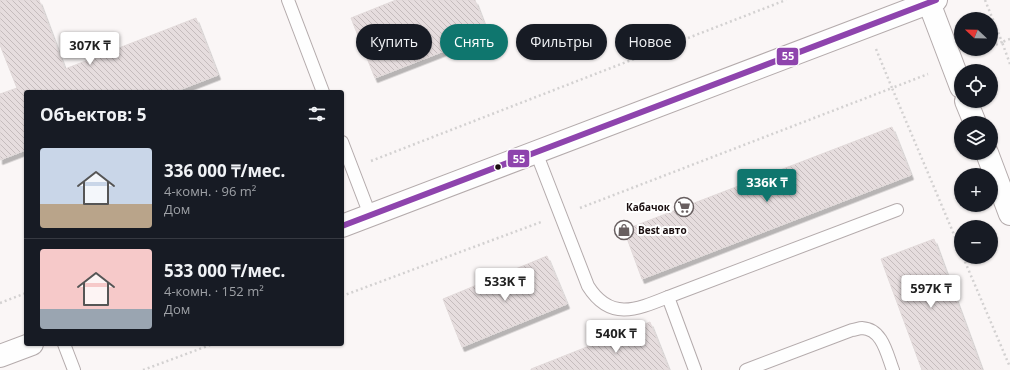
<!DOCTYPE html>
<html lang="ru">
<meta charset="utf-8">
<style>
body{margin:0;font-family:"Open Sans",sans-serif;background:#20242c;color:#f1f3f6;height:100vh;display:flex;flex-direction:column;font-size:15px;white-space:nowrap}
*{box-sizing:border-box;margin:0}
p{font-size:13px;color:#9ea1a6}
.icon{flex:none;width:22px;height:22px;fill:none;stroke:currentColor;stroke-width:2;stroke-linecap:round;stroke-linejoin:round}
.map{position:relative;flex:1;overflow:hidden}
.details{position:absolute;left:24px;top:90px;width:320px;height:256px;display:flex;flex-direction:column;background:#171b24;border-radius:4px;box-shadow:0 1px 3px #0004}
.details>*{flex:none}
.top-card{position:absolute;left:356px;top:24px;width:380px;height:36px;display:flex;gap:8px}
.needle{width:26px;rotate:292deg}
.buttons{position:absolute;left:954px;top:12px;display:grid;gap:8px}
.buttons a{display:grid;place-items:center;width:44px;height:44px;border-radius:50%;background:#171b24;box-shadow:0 1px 3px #0004;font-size:20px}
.price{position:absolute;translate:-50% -34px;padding:0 9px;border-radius:4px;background:#fff;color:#222;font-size:13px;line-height:26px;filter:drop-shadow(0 1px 2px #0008)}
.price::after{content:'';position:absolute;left:50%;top:24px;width:12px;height:9px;margin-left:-6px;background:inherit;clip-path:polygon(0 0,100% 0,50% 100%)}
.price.on{background:#0f766e;color:#fff}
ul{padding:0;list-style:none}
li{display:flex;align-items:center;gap:12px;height:100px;padding:0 16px}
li+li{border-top:1px solid #363941}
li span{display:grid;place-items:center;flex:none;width:112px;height:80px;border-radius:4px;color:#555}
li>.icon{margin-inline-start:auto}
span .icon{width:48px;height:48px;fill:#fffc;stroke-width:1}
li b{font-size:17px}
h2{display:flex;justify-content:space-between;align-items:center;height:48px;padding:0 16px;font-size:17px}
.tag{padding:0 14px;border-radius:18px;background:#171b24;box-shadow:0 1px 3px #0004;font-size:14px;line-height:36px}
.tag.on{background:#0f766e;color:#fff}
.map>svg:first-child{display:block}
.building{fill:url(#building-back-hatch);stroke:#e2dada;filter:url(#shadow)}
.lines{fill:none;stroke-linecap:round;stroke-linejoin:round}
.service-casing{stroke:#b4abac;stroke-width:14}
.tertiary-casing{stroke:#b4abac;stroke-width:24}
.path{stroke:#d3d1d1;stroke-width:2.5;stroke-dasharray:2 3;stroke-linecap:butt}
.service{stroke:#fefefe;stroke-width:12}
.tertiary{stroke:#fefefe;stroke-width:22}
.bus-1-casing{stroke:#fff;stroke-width:9}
.bus-1{stroke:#8e44ad;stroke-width:6}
.bus-dot{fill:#1a0e0f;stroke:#fff;stroke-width:1.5}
.labels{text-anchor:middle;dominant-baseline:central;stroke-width:4;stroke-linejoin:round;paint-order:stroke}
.poi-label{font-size:10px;font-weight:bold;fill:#1a0e0f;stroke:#fff;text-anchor:end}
.line-badge{stroke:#fff;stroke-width:1.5}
.badge-label{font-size:11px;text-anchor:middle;font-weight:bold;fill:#fff}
</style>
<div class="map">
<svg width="1010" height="370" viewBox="0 0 1010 370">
<defs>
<pattern id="building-back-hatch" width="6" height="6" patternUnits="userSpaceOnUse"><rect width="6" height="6" fill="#e6ddde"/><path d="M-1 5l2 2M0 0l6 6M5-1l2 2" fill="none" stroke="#c5bcbd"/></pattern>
<filter id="shadow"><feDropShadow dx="2.5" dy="4.5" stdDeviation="0" flood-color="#0004"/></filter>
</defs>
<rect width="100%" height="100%" fill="#faf6f6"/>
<!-- building -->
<g class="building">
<polygon points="0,0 39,0 65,69 196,18 218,75 174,92 26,92 26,150 0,160 0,94 17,88 0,45"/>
<polygon points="396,0 475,0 488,34 375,78 351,18"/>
<polygon points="892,127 911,175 642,279 624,230"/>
<polygon points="934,239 982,370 922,370 881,259"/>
<polygon points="547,256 567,304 462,347 443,299"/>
<polygon points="650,322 669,370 531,370 531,369"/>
</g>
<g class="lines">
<defs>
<g id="service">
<polyline points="288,0 323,92"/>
<polyline points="342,142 370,215"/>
<path d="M536 152 588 286C610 321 636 310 668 297L695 370"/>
<polyline points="668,297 897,210"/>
<polyline points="64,344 74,370"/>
<path d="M746 370 852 330C855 330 859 328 862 328 883 329 887 355 893 370"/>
</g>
<g id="tertiary">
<polyline points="928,0 961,87"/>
<polyline points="966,101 975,123"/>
<polyline points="987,153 1010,214"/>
<polyline points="342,226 936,0"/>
<polyline points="0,356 32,344"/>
</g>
</defs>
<!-- service casing -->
<use href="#service" class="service-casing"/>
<!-- tertiary casing -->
<use href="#tertiary" class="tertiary-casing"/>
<!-- path -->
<g class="path">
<polyline points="985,0 1002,42 991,47"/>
<polyline points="1010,39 1002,42 1010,64"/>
<polyline points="876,49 892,88 928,74"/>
<polyline points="975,54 986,49"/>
<polyline points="371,161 786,0"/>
<polyline points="580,208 892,88 961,251"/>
<polyline points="963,257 1010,367"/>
<polyline points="342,296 541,222"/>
<polyline points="0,303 26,293"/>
<polyline points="143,370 213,344"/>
</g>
<!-- service -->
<use href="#service" class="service"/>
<!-- tertiary -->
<use href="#tertiary" class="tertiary"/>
<defs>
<polyline id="bus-1" points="342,226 936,0"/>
</defs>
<!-- bus-1 casing -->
<use href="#bus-1" class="bus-1-casing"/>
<!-- bus-1 -->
<use href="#bus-1" class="bus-1"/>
</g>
<!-- icons -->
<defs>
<symbol id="supermarket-ring" viewBox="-11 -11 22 22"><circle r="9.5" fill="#fff" stroke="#685f60" stroke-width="1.5"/><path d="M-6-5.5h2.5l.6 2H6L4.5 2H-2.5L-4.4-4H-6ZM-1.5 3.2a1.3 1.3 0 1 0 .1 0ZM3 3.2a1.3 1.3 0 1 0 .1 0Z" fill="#685f60"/></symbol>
<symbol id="shop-ring" viewBox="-11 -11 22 22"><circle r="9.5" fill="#fff" stroke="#685f60" stroke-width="1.5"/><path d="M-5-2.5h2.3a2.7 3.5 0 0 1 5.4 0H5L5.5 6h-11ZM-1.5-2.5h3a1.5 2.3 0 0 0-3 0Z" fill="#685f60"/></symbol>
</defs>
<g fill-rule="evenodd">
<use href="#supermarket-ring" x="673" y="196" width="22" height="22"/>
<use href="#shop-ring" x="613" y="219" width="22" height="22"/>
</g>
<!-- markers -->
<circle class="bus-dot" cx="498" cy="167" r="3.5"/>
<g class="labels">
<!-- poi labels -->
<g class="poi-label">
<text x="670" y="207">Кабачок</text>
<text x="638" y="230" text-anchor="start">Best авто</text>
</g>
</g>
<g class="line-badge">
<rect x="776" y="47" width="23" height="19" rx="4" fill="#8e44ad"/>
<rect x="507" y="149" width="23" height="19" rx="4" fill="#8e44ad"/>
</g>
<g class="badge-label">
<text x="788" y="60">55</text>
<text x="519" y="163">55</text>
</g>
</svg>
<div class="buttons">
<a><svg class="needle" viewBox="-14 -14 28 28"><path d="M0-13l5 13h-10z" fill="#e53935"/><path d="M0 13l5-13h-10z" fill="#9ea1a6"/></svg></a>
<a><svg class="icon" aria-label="locate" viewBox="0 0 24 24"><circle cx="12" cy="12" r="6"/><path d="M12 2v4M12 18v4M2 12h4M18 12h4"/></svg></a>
<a><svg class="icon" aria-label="layers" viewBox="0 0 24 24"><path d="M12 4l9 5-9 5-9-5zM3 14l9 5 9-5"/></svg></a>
<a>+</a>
<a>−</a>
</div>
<b class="price" style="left:90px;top:66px">307K ₸</b>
<b class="price on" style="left:767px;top:203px">336K ₸</b>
<b class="price" style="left:505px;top:302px">533K ₸</b>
<b class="price" style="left:931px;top:309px">597K ₸</b>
<b class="price" style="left:616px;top:354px">540K ₸</b>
<div class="top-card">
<a class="tag">Купить</a>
<a class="tag on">Снять</a>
<a class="tag">Фильтры</a>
<a class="tag">Новое</a>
</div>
<section class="details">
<h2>Объектов: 5<svg class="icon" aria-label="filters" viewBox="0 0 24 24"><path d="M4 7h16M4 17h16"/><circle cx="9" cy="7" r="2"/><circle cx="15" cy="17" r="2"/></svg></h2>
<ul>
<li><span style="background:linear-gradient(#c9d6e8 70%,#b9a48a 0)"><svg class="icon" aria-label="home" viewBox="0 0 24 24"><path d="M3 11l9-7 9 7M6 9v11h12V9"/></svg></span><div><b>336 000 ₸/мес.</b><p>4-комн. · 96 m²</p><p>Дом</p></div></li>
<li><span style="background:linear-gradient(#f6c9c9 75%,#9aa5b1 0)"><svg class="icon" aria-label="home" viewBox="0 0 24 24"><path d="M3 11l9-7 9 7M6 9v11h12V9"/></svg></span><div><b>533 000 ₸/мес.</b><p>4-комн. · 152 m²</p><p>Дом</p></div></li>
</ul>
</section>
</div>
